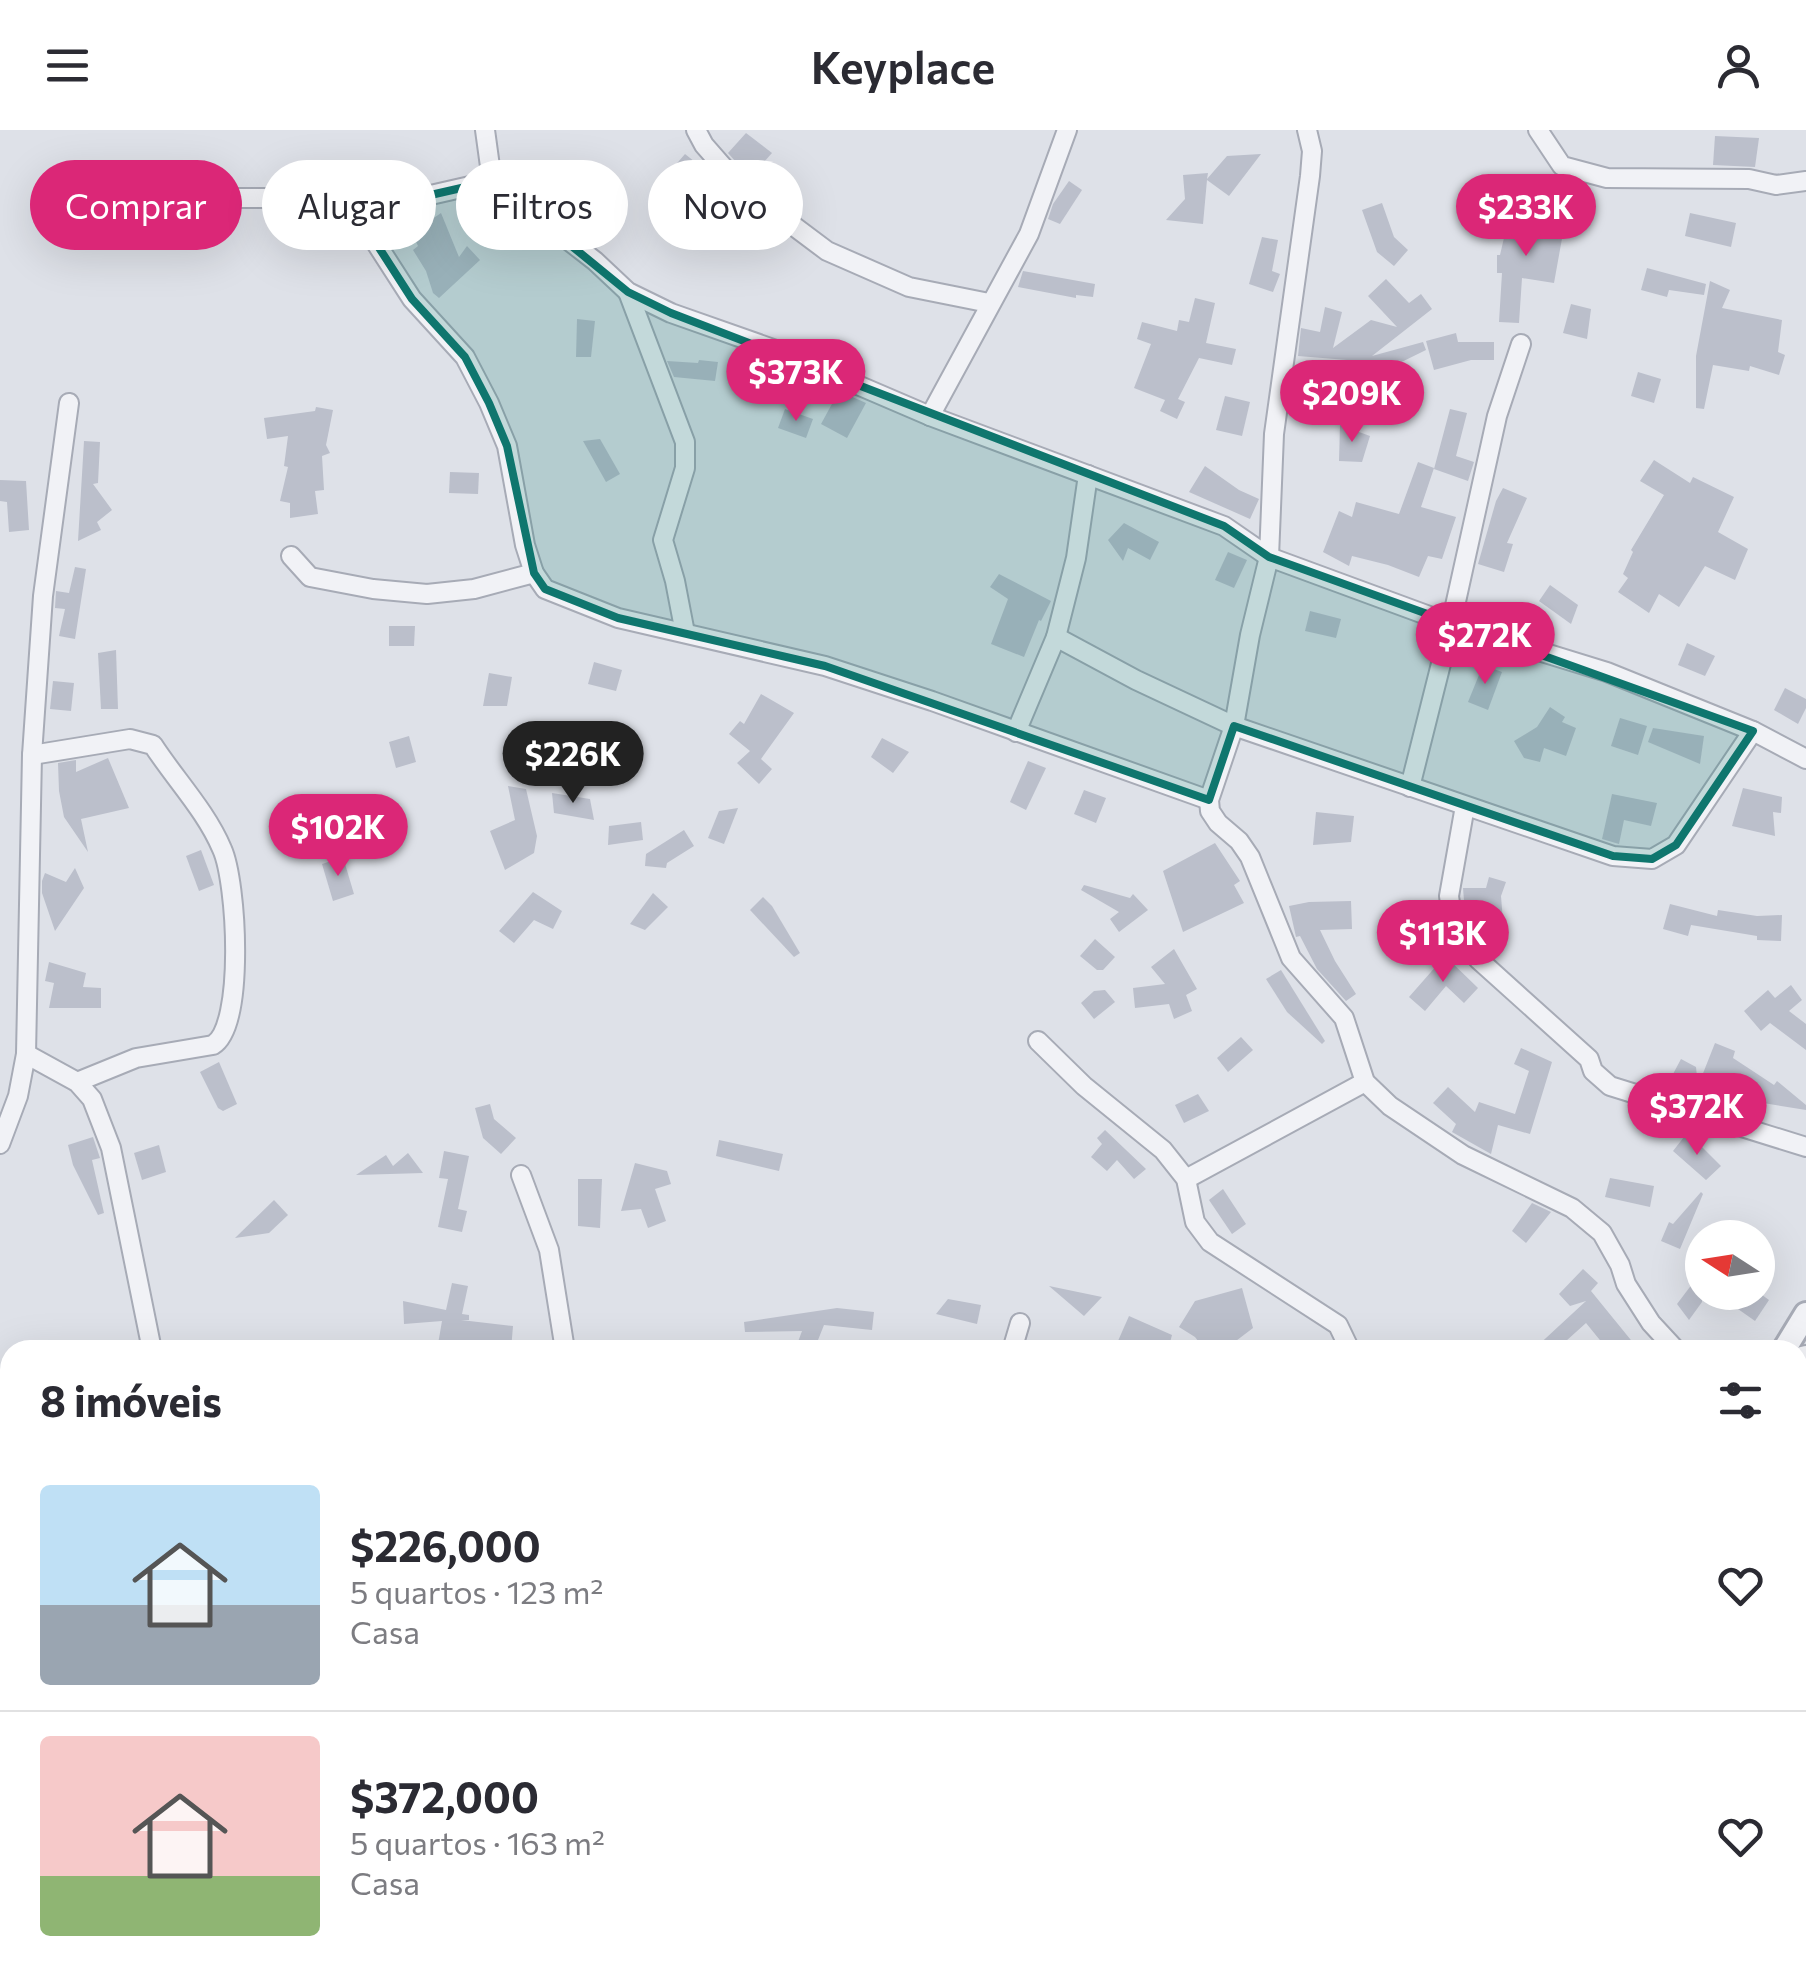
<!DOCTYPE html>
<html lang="pt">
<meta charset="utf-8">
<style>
body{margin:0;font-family:Commissioner,sans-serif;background:#f7f7f7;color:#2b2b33;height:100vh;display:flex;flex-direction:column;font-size:38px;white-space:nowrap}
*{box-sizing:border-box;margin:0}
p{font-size:32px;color:#7c7c81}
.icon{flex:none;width:55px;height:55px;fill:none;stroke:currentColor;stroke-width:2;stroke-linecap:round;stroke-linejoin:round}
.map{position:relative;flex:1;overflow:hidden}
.sheet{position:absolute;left:0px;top:1210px;width:1808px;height:642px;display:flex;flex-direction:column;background:#fff;border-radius:30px 30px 0 0;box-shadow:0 10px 40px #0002}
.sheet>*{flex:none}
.hud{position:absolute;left:30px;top:30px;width:1000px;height:90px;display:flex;gap:20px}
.needle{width:65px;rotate:282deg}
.controls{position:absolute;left:1685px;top:1090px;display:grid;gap:20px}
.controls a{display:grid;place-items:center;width:90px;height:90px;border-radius:50%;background:#fff;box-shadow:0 10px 40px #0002;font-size:50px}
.price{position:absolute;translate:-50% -85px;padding:0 22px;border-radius:35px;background:#db2777;color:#fff;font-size:32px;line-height:65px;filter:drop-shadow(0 2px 5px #0008)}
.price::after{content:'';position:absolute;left:50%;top:60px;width:30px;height:22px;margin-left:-15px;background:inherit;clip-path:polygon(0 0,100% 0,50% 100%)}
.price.current{background:#222;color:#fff}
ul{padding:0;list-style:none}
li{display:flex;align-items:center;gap:30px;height:250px;padding:0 40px}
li+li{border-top:2px solid #e1e1e2}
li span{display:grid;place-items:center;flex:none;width:280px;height:200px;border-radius:10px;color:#555}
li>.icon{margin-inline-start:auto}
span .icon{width:120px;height:120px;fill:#fffc;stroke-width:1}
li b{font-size:42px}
h2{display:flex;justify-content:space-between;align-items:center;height:120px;padding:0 40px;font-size:42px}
.pill{padding:0 35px;border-radius:45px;background:#fff;box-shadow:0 10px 40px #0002;font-size:35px;line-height:90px}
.pill.current{background:#db2777;color:#fff}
header{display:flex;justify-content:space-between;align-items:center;height:130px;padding:0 40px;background:#fff;font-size:45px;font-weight:600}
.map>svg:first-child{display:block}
.building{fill:#bbbfcb}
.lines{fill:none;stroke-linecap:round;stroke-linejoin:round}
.minor-casing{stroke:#a7abb6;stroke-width:22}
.tertiary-casing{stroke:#a7abb6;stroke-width:28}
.minor{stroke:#f1f2f6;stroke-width:18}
.tertiary{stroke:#f1f2f6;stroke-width:22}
.marked{fill:#0f766e;fill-opacity:0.2;stroke:#0f766e;stroke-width:8;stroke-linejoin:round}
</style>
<header><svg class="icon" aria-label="menu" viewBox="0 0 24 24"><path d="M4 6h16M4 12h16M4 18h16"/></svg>Keyplace<svg class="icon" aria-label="person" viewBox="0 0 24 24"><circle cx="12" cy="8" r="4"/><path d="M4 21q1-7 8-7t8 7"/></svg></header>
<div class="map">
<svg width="1806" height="1851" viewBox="0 0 1806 1851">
<rect width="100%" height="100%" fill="#dee1e8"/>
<!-- building -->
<g class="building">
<polygon points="746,3 772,23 750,48 728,23"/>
<polygon points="1715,6 1759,8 1755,37 1713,35"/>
<polygon points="685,24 705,40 695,54 688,49 675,66 659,54"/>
<polygon points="1261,24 1229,66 1207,50 1203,94 1166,90 1185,69 1183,45 1208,43 1207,49 1227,26"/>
<polygon points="205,30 209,47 179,54 175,37"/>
<polygon points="564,46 572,60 578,55 608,99 592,113 577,98 575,100 537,70"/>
<polygon points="1069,51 1082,60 1060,94 1048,89 1053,74"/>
<polygon points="1382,73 1394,107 1408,120 1394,136 1377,122 1362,80"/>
<polygon points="1510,82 1561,94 1559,102 1563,103 1554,153 1522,148 1519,193 1499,192 1502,143 1497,143 1497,125 1500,125"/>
<polygon points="441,83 459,127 467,116 480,130 439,168 433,163 426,141 413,120 418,116 412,103"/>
<polygon points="1690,83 1736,93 1731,117 1685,106"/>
<polygon points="1262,107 1278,110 1272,141 1280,144 1273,162 1249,154"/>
<polygon points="1647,138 1706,154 1704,165 1669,160 1667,167 1641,160"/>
<polygon points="1023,141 1095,154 1093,167 1076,165 1076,168 1018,157"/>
<polygon points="1386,149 1409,173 1421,164 1432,179 1372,226 1423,212 1426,220 1373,246 1372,252 1346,250 1347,230 1298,226 1301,198 1320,202 1325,177 1342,182 1333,218 1371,190 1397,197 1368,166"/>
<polygon points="1710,151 1730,160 1722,178 1782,190 1778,222 1785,225 1779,245 1750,236 1749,241 1713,235 1704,279 1696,278 1696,226"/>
<polygon points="1195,168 1215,173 1206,213 1236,219 1232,235 1199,228 1178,269 1185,272 1177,289 1160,281 1165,270 1134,258 1151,214 1137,209 1142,192 1177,201 1179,190 1189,192"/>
<polygon points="1571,174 1591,179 1587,209 1563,203"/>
<polygon points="577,189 595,191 591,227 576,227"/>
<polygon points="1456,203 1458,212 1494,212 1494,230 1471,230 1434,240 1426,211"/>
<polygon points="699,230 718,232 715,251 674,247 667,231 698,233"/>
<polygon points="1638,242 1661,249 1654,273 1631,266"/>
<polygon points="839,261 866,273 847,308 821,294"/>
<polygon points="1225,266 1250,272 1242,306 1216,300"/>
<polygon points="316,277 333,280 326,315 330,323 322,326 324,360 315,361 318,384 290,388 290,373 280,371 288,337 284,336 288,306 267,309 264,288 315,281"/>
<polygon points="785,279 813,289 806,308 778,298"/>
<polygon points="1450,279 1467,283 1456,326 1474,332 1468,351 1434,339"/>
<polygon points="1340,295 1370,306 1362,332 1339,331"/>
<polygon points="600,309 620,344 606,352 583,311"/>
<polygon points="84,311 100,312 98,353 93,354 112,380 97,392 101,400 78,411"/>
<polygon points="1654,330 1690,353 1693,347 1734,367 1718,402 1748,419 1735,450 1705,436 1679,477 1659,464 1649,483 1618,462 1628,448 1623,444 1633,422 1631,420 1664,365 1640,351"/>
<polygon points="1418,332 1434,338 1421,377 1456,387 1442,429 1428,426 1419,447 1388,435 1352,426 1349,436 1323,422 1339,381 1352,387 1356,372 1399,384"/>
<polygon points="1205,336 1239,360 1259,369 1250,389 1189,362"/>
<polygon points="450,342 479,343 478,364 449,363"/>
<polygon points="0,350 26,351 29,400 9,402 7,372 0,371"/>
<polygon points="1503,358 1527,368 1507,413 1513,414 1504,442 1478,434 1496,371"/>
<polygon points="1124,393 1159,412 1150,430 1128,418 1123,431 1108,410"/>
<polygon points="1228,422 1247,430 1234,458 1215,450"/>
<polygon points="75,437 86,439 75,509 59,506 65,479 55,478 56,461 69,463"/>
<polygon points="999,444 1051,471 1041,491 1039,490 1024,527 991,514 1008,469 990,457"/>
<polygon points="1550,455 1578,475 1571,494 1539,471"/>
<polygon points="1310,481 1341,489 1336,508 1305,501"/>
<polygon points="389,496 415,496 414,516 389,516"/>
<polygon points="1687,513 1715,526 1705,546 1678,535"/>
<polygon points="116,520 118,579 101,579 98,523"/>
<polygon points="594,532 622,540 616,561 588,554"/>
<polygon points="1483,535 1502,542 1488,580 1468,572"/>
<polygon points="489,543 512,547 507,576 483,576"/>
<polygon points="53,551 74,553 71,581 50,579"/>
<polygon points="1785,558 1806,569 1806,578 1798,594 1774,580"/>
<polygon points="761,564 794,583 761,629 772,639 759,654 737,633 750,621 729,604 740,591 744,594"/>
<polygon points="1550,577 1565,587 1562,592 1576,598 1566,626 1544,618 1540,632 1524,628 1514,611 1537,597"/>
<polygon points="1620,588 1647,596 1638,625 1611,616"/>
<polygon points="1653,598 1704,606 1700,634 1648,612"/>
<polygon points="409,606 416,632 396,638 389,612"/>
<polygon points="882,608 909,622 893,643 871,627"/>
<polygon points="108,628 129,678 81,689 88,722 64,687 59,661 58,633 76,630 76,642"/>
<polygon points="1028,631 1046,638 1026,680 1010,672"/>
<polygon points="508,656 526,659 537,706 534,723 505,740 490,701 515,690"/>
<polygon points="1743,658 1782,667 1781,683 1773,682 1775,706 1732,696"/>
<polygon points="1084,660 1106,668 1096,693 1074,684"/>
<polygon points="552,663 590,669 594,690 554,683"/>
<polygon points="1612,664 1657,673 1651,696 1624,690 1619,714 1602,709"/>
<polygon points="738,678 724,714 708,708 719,681"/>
<polygon points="1316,682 1354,686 1351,712 1313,715"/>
<polygon points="641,692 643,710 608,715 609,696"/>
<polygon points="684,700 694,716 667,733 666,738 645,736 646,724"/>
<polygon points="1215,713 1240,751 1234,755 1244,773 1183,802 1163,741"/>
<polygon points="201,720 214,755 199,761 186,726"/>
<polygon points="343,727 354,764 333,771 322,734"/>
<polygon points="75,738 84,758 55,801 42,763 42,751 45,743 66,752"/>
<polygon points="1489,747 1506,752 1501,766 1503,791 1486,796 1488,802 1474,805 1466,796 1463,758 1486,758"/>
<polygon points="1084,755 1130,768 1133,764 1148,780 1119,802 1110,789 1119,782 1081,760"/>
<polygon points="533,762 562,781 553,799 534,790 514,813 499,801"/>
<polygon points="653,763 668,777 645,800 630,794"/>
<polygon points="763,767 772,776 800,823 794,827 750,780"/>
<polygon points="1351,771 1352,799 1320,800 1335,831 1356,864 1346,871 1317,839 1300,806 1296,807 1289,776 1309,772"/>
<polygon points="1670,774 1717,786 1718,780 1757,786 1782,785 1781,811 1757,810 1757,806 1691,795 1688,806 1663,799"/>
<polygon points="1095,809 1115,827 1103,840 1097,840 1080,826"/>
<polygon points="1174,819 1197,859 1186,865 1192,881 1174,889 1169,874 1135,878 1133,858 1165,854 1151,837"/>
<polygon points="1445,826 1478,858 1464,873 1446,856 1425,881 1409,867"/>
<polygon points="49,832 86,843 83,857 101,858 101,878 49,878 54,853 45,851"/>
<polygon points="1281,840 1325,911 1322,914 1287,882 1266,849"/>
<polygon points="1791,855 1802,870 1789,881 1806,894 1806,920 1770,893 1761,901 1744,881 1768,860 1775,868"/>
<polygon points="1105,860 1115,872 1094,889 1081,873 1094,861"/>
<polygon points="1241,907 1253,920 1228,942 1217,928"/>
<polygon points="1715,913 1735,921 1733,928 1774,955 1777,951 1806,975 1806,980 1757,972 1749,986 1714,975 1694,964 1697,957 1673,944 1681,929 1696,937 1698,956"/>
<polygon points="1521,918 1552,932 1530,1004 1498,995 1491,1024 1452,1002 1456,994 1433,973 1448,957 1475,982 1479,972 1515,984 1529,941 1514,934"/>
<polygon points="219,932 237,974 223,981 218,978 200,942"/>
<polygon points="1198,964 1209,981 1184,993 1175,975"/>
<polygon points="490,974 494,989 516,1008 501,1024 483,1008 475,978"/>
<polygon points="1105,1000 1146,1039 1134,1049 1117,1030 1107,1041 1091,1027 1102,1014 1097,1008"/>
<polygon points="93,1007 100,1028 92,1030 104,1083 98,1085 73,1035 68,1015"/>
<polygon points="1684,1007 1699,1017 1700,1015 1721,1036 1706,1050 1673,1021"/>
<polygon points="719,1010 783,1024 779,1041 716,1026"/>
<polygon points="159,1015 166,1042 142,1050 134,1023"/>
<polygon points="444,1021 469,1026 458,1079 467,1081 462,1102 438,1097 448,1049 439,1048"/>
<polygon points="408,1023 423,1043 356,1045 386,1025 393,1036"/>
<polygon points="635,1033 667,1041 671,1054 655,1059 666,1091 648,1098 641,1079 621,1081"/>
<polygon points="1610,1048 1654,1056 1650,1077 1605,1067"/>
<polygon points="578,1049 602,1049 600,1098 578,1096"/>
<polygon points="1223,1059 1246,1094 1232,1104 1209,1070"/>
<polygon points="1701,1062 1703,1064 1680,1119 1661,1111 1669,1092 1673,1094"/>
<polygon points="274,1070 288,1085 269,1103 235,1108"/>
<polygon points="1532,1073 1551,1082 1526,1113 1512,1101"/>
<polygon points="1583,1139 1598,1153 1591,1161 1639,1220 1608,1220 1586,1193 1556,1220 1533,1220 1586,1171 1570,1176 1559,1164"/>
<polygon points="1702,1141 1702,1172 1689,1190 1677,1174"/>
<polygon points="452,1153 468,1156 462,1184 469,1185 469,1190 461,1190 513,1196 511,1220 437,1220 442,1191 404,1194 403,1171 446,1180"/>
<polygon points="1049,1156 1102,1167 1084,1186"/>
<polygon points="1242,1158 1253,1198 1224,1220 1205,1220 1195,1207 1179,1197 1195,1171"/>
<polygon points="1749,1162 1758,1162 1769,1170 1755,1191 1738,1179"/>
<polygon points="948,1169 981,1175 977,1194 936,1184"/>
<polygon points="837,1178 874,1182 872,1200 824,1195 814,1220 795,1220 802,1201 745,1202 744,1192"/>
<polygon points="1129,1186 1172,1205 1168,1220 1114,1220"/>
</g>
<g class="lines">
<defs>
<g id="minor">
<polyline points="485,0 492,51 595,131 628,162 671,183 776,220 930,286 1224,396 1269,427 1451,494 1607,542 1753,601 1806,629"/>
<polyline points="696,0 704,15 739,55 827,121 909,157 989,173"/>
<polyline points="1307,0 1312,21 1310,46 1274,304 1269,427 1250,505 1234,596 1209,670 1210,681 1218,693 1239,711 1250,727 1291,828 1344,888 1365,952 1390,976 1463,1025 1572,1078 1602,1103 1620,1135 1626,1154 1651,1193 1676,1220"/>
<polyline points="1538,0 1562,36 1607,48 1749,49 1776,55 1806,51"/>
<polyline points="356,82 412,169 465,227 489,273 507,316 525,415 534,443 545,459 618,488 825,536 932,571 1209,670"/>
<polyline points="136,100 229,68 263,68 356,82 492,51"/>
<polyline points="628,162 685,312 685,338 663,410 675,451 685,503"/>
<polyline points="930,286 1029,104 1067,0"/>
<polyline points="291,426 310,447 373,459 427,464 474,459 534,443"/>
<polyline points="1056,507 1136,550 1234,596 1613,726 1652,729 1676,715 1753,601"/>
<polyline points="1016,602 1056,507 1076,428 1088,345"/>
<path d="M32 625 130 609 153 615C175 649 206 681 222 719 237 752 245 896 213 915L136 928 77 952"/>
<polyline points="1410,657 1451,494 1497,286 1521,214"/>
<polyline points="1465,676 1449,766 1454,801 1479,830 1589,929 1593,941 1610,956 1806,1017"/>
<polyline points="1038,911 1084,956 1163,1020 1186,1049 1195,1092 1210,1112 1338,1195 1350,1220"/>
<polyline points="26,924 77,952 92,969 111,1018 152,1220"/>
<polyline points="0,1014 18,966 26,924 32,625 43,466 69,273"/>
<polyline points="521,1045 549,1120 565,1220"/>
<polyline points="1186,1049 1365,952"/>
<polyline points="1012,1220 1020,1193"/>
<polyline points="1798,1227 1806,1225"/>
<polyline points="1798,1292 1806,1302"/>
<polyline points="0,1361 10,1389"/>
<polyline points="1798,1554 1806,1549"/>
<polyline points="256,1842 262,1851"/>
<polyline points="1669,1842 1673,1851"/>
<polyline points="88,1851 90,1842"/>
<polyline points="1099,1851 1107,1842"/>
</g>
<g id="tertiary">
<polyline points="1784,1220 1806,1184"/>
<polyline points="0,1627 10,1630"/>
</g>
</defs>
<!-- minor casing -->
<use href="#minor" class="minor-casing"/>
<!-- tertiary casing -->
<use href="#tertiary" class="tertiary-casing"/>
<!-- minor -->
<use href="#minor" class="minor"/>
<!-- tertiary -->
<use href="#tertiary" class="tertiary"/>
</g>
<!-- marked area -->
<path class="marked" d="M492 51 628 162 671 183 1224 396 1269 427 1753 601 1676 715 1652 729 1613 726 1234 596 1209 670 825 536 618 488 545 459 534 443 507 316 489 273 465 227 412 169 356 82Z"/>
</svg>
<div class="controls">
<a><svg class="needle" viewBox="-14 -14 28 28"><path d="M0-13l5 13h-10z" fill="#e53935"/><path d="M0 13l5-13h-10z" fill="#7c7c81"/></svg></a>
</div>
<b class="price" style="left:1526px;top:129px">$233K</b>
<b class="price" style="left:796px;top:294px">$373K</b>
<b class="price" style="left:1352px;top:315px">$209K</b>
<b class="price" style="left:1485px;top:557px">$272K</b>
<b class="price current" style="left:573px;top:676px">$226K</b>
<b class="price" style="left:338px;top:749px">$102K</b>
<b class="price" style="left:1443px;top:855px">$113K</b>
<b class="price" style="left:1697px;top:1028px">$372K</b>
<div class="hud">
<a class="pill current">Comprar</a>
<a class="pill">Alugar</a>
<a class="pill">Filtros</a>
<a class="pill">Novo</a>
</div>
<section class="sheet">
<h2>8 imóveis<svg class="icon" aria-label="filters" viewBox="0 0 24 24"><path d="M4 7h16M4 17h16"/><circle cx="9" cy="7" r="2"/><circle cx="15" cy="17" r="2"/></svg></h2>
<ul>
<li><span style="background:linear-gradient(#bfe0f5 60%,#9aa5b1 0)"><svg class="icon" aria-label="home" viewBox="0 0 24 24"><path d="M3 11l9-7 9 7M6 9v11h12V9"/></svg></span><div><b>$226,000</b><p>5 quartos · 123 m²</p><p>Casa</p></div><svg class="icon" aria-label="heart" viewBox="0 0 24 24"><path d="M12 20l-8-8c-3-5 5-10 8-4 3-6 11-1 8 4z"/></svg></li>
<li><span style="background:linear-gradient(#f6c9c9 70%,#8fb573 0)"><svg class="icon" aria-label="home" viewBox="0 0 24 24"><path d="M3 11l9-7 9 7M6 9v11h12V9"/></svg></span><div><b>$372,000</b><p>5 quartos · 163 m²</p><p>Casa</p></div><svg class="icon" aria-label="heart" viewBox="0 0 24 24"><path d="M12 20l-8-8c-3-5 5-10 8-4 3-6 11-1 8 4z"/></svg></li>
</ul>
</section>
</div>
